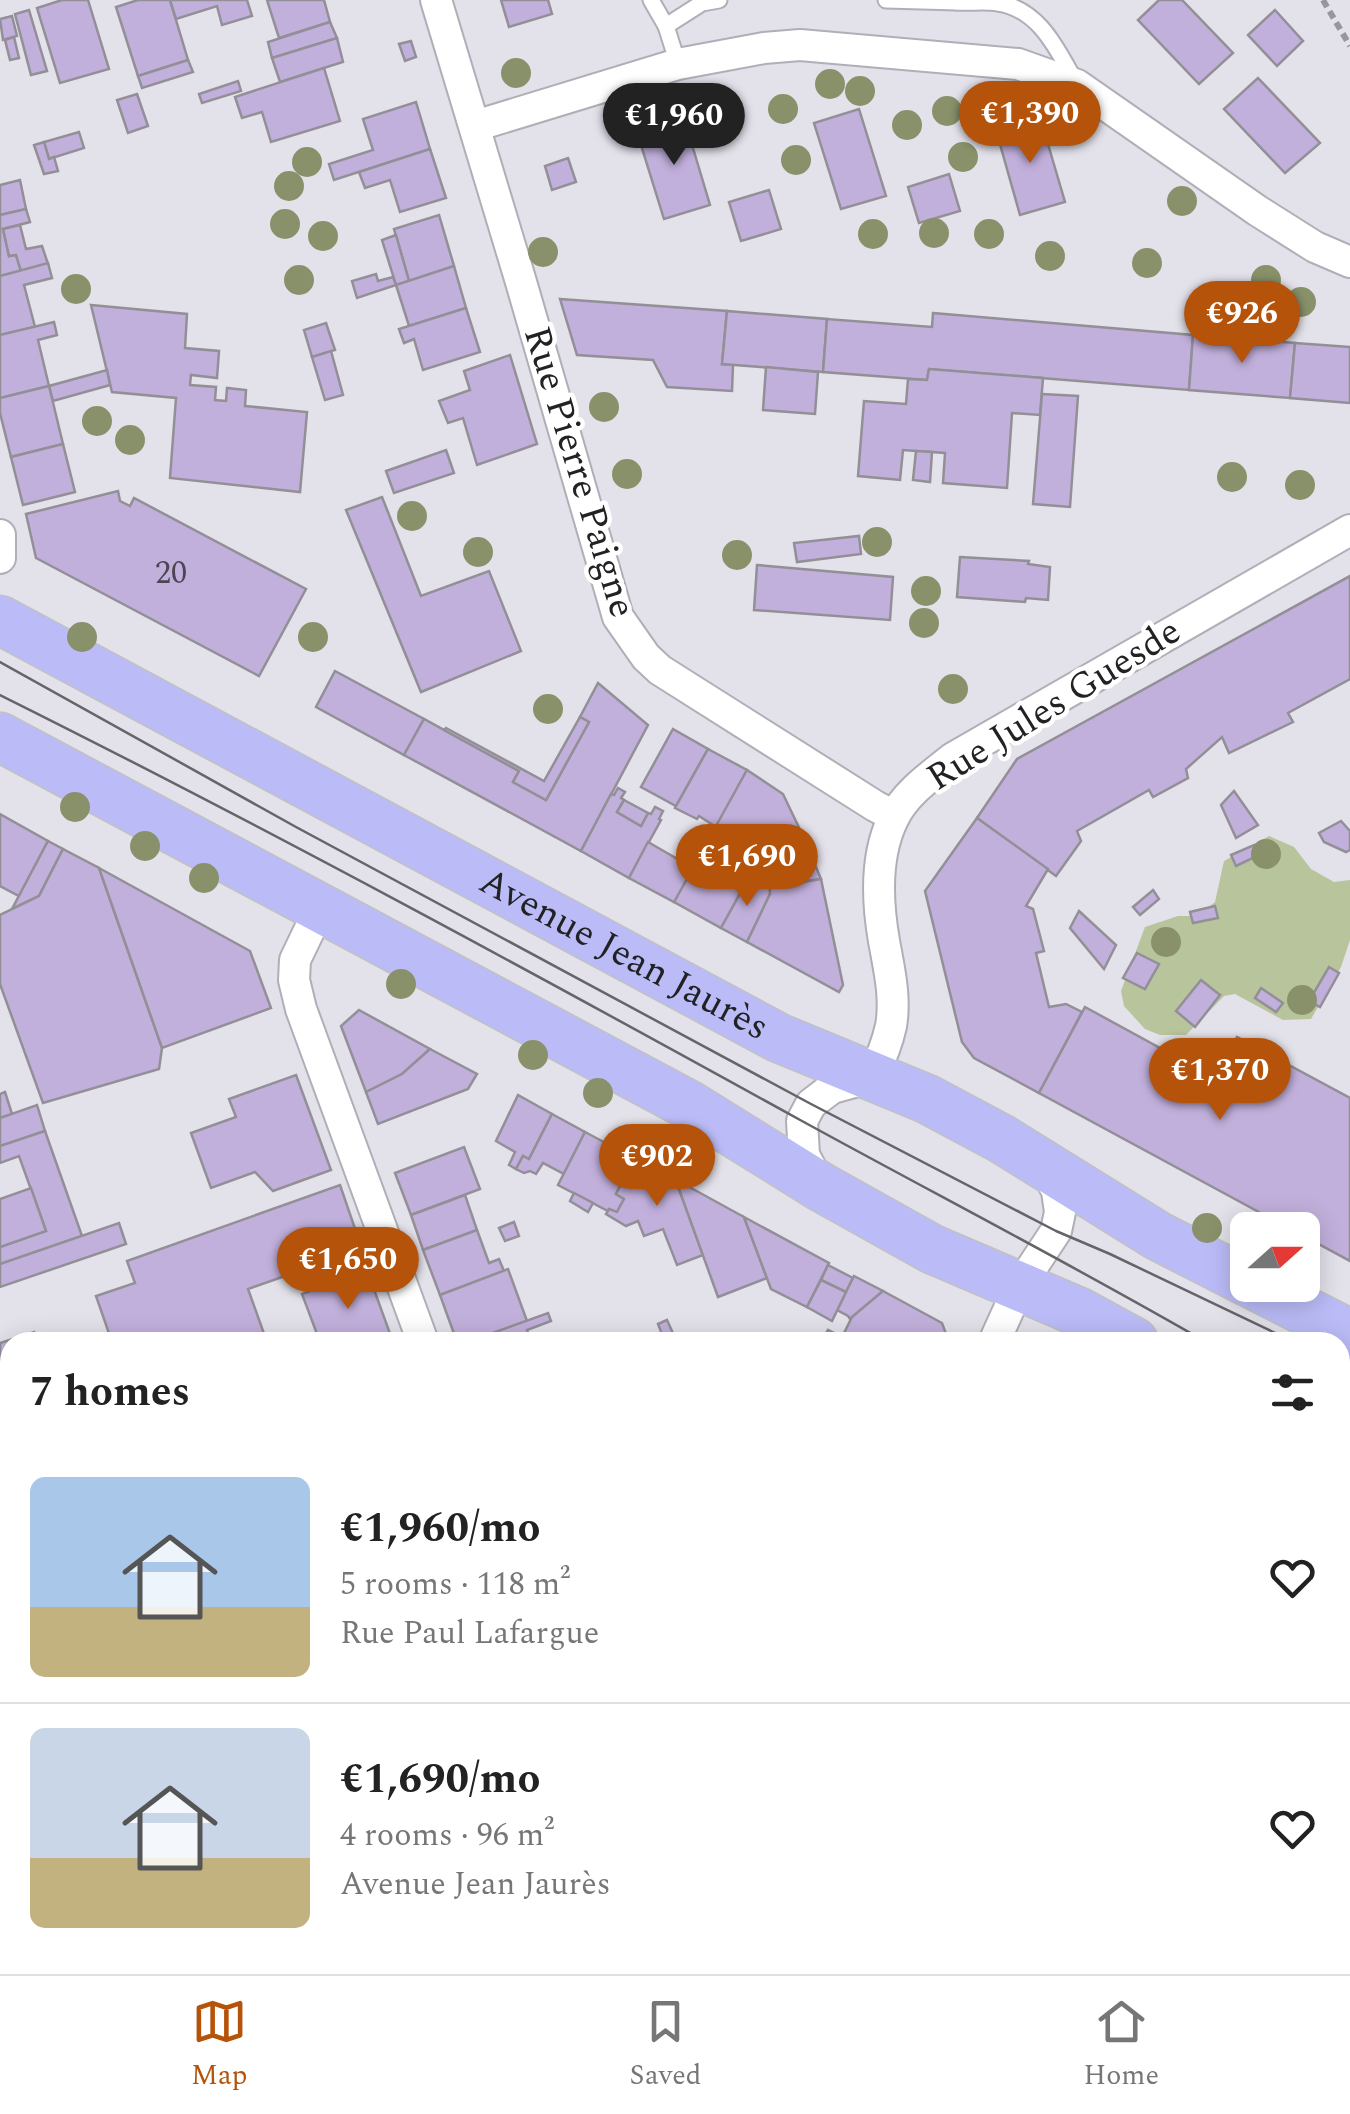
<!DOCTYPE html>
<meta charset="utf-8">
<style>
body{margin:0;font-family:Spectral,serif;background:#f6f6f6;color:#222;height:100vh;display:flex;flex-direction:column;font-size:38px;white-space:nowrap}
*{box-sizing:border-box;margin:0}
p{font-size:32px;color:#767676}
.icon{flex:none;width:55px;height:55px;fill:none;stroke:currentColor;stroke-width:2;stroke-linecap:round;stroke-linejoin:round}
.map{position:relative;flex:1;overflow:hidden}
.sheet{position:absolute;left:0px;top:1332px;width:1350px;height:642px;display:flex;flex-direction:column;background:#fff;border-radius:30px 30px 0 0;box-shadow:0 5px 25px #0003}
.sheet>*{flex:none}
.needle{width:65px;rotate:69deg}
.controls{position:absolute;left:1230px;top:1212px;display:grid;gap:20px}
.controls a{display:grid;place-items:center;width:90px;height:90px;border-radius:15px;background:#fff;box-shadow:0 5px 25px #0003;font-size:50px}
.price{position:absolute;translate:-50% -85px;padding:0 22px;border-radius:35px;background:#b45309;color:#fff;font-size:32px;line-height:65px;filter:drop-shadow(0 2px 5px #0008)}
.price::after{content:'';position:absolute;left:50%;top:60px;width:30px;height:22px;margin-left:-15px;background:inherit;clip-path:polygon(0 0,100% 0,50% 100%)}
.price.current{background:#222;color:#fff}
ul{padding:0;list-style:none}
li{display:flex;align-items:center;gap:30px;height:250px;padding:0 30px}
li+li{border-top:2px solid #e0e0e0}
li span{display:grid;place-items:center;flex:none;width:280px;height:200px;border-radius:15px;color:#555}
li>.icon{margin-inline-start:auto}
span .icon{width:120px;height:120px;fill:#fffc;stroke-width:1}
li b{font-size:42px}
h2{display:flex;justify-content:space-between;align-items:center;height:120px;padding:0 30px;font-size:42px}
.dock{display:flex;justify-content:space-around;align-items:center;height:140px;border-top:2px solid #e0e0e0;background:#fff;font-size:28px;color:#767676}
.dock a{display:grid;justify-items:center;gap:5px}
.dock .current{color:#b45309}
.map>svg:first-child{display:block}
.green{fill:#b8c49c}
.building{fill:#c2b0dc;stroke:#938f97;stroke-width:2.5}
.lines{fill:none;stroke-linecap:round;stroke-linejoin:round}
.service-casing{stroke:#b0aeb7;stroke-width:19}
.minor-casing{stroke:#b0aeb7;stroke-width:34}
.primary-casing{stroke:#c1c1c2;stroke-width:51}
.path{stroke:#97969d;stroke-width:6;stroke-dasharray:8 5;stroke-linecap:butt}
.service{stroke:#fff;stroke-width:15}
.minor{stroke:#fff;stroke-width:30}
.primary{stroke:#bbbcf7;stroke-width:48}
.tram{stroke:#656469;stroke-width:2.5}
.rail-casing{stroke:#656469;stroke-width:11}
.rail{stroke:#fff;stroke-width:8;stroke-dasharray:22;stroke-linecap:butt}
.tree{fill:#89916a}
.labels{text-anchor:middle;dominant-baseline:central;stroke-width:9;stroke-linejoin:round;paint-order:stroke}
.number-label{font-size:32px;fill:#4a4653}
.street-label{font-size:38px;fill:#222225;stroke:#fff}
</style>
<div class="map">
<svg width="1350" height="1974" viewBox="0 0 1350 1974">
<rect width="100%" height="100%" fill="#e3e1ea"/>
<!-- green -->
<polygon class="green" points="1269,836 1294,847 1311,869 1334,882 1350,880 1350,940 1341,967 1311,1019 1283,1020 1235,994 1224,996 1186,1035 1160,1035 1145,1029 1124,1006 1121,991 1145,927 1178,916 1197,916 1215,902 1224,861"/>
<!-- building -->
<g class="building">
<polygon points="62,0 88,0 109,69 60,83 37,8"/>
<polygon points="138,0 170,0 188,60 138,76 116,7"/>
<polygon points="170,0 247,0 252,16 222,25 217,6 176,19"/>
<polygon points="267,0 324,0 330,22 279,38"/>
<polygon points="501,0 548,0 552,14 509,27"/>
<polygon points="1159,0 1182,0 1233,53 1199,84 1138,20"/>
<polygon points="29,10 47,71 31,75 15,14"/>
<polygon points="1275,10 1303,41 1277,66 1248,35"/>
<polygon points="12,16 17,36 3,40 0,19"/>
<polygon points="330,22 337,38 272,58 268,42"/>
<polygon points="14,37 19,58 10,60 5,40"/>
<polygon points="337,38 343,62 280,82 272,58"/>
<polygon points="411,41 416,57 405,61 399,44"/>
<polygon points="188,60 193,72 142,88 138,76"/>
<polygon points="324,68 340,121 271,142 262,112 242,118 235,97"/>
<polygon points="1258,78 1320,143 1285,173 1224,109"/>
<polygon points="238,81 241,91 202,103 199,94"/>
<polygon points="137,94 148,126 128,133 117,100"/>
<polygon points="416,102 430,149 334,180 329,164 373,150 363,119"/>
<polygon points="859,109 886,196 841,209 814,123"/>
<polygon points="1040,117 1065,202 1020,215 996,130"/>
<polygon points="684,118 710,205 664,219 637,132"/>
<polygon points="79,132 84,148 49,159 44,142"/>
<polygon points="44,142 49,159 54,157 58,171 44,174 34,145"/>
<polygon points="430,149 446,198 400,212 390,180 365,188 359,172"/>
<polygon points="568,158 576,182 552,190 545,166"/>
<polygon points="949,174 960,211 919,223 908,187"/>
<polygon points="20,180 26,209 0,215 0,185"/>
<polygon points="769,190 781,229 741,241 729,202"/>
<polygon points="26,209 30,222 3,229 9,256 16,255 21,271 0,276 0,215"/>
<polygon points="439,215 454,266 409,281 394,229"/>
<polygon points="20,225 26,249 42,246 48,264 21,271 16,255 9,256 3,229"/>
<polygon points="396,235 409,281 396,285 382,240"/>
<polygon points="48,263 52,278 24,285 35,327 0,335 0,276"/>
<polygon points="454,266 466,308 409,326 396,285"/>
<polygon points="376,274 378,281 393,277 396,285 357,298 352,281"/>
<polygon points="560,299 727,311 722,364 733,365 732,391 667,387 653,360 577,355"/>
<polygon points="91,305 187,314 185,348 219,351 217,378 191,375 190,385 216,387 215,400 226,401 227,388 246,390 245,406 307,412 300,492 170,478 176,398 112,392"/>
<polygon points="466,308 480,352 423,370 414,339 404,343 399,329"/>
<polygon points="727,311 827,319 823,372 722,364"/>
<polygon points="933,313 1193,335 1189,390 929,369 927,380 823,372 827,319 932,327"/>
<polygon points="54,322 57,335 38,340 49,386 0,398 0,335"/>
<polygon points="326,323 335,350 312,357 304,330"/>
<polygon points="1193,335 1295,343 1290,398 1189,390"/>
<polygon points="1295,343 1350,347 1350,403 1290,398"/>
<polygon points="331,351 343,395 325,400 312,357"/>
<polygon points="510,355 537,444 477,465 463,418 448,423 439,401 470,390 464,371"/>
<polygon points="766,367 818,372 815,414 763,410"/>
<polygon points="929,369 1043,378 1040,415 1012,413 1007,488 943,483 945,453 916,451 903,450 900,480 858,476 864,401 906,404 908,379 927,380"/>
<polygon points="107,370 110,385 53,401 49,386"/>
<polygon points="49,386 63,444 11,457 0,413 0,398"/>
<polygon points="1042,394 1078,396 1070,507 1033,504"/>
<polygon points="63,444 75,492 23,505 11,457"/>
<polygon points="446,450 454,473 394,493 386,471"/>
<polygon points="916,451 932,452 930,482 913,480"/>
<polygon points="118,491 120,501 130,506 134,498 306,589 259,676 36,558 26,514"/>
<polygon points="382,497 421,596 489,571 521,651 421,692 346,510"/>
<polygon points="859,536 861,554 797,562 794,543"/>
<polygon points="960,557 1029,561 1028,564 1050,567 1048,600 1026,598 1025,602 957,597"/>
<polygon points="757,565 893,577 890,620 754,610"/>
<polygon points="1350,576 1350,679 1288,713 1293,722 1229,753 1222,737 1186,769 1188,778 1153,797 1149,790 1077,831 1081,841 1056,876 977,818 1017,759"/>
<polygon points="335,671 424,719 404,755 316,707"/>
<polygon points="598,683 648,725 581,851 404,755 424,719 519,771 513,782 546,800 589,722 580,717"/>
<polygon points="580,717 589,722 546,800 513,782 519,771 444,730 446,728 544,781"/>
<polygon points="673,729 708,749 676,806 641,787"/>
<polygon points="708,749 747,770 716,827 699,816 697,819 675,808"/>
<polygon points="747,770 783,794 803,836 782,846 781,842 768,842 721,928 674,902"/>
<polygon points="618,788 625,792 621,798 624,800 617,812 641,826 648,813 651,814 655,807 663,811 659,819 661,820 629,878 581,851 611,794 614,795"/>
<polygon points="1234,791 1258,825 1236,838 1221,805"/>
<polygon points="624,800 648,813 641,826 617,812"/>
<polygon points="0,814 48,841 19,896 0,886"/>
<polygon points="977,818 1048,869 1026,906 1033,909 1044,951 1036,953 1049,1007 1066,1004 1082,1012 1039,1093 974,1058 962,1042 925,891"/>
<polygon points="1341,821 1350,831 1350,850 1346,852 1324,842 1319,833"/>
<polygon points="803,836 821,879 798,882 782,846"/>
<polygon points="48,841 63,849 39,896 12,909"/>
<polygon points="648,842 693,868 674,902 629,878"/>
<polygon points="1254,845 1259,855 1236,866 1231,855"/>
<polygon points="63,849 99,868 162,1048 159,1069 43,1103 0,984 0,915 39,896"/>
<polygon points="99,868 250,951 271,1008 162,1048"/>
<polygon points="750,876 770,888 770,894 747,942 721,928"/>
<polygon points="821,879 843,985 839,992 747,942 770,894 770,888"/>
<polygon points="1153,890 1159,899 1140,915 1133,907"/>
<polygon points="1215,906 1218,918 1193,923 1190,912"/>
<polygon points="1079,911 1116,945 1104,969 1070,928"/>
<polygon points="1137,953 1159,964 1145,989 1123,978"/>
<polygon points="1329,967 1339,973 1320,1007 1309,1001"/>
<polygon points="1201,980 1220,995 1195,1027 1176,1011"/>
<polygon points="1261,988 1283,1003 1276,1012 1255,998"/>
<polygon points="1085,1007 1215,1078 1237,1037 1350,1098 1350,1261 1302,1235 1302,1230 1292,1230 1039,1093"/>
<polygon points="359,1010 430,1049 402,1074 366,1092 341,1026"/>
<polygon points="430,1049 477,1074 468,1089 378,1124 366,1092 402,1074"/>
<polygon points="296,1075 331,1170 273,1191 255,1172 211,1188 191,1133 236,1117 229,1099"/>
<polygon points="5,1092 12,1114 0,1118 0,1094"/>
<polygon points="518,1095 552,1114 529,1159 523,1156 516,1169 509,1165 515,1152 496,1141"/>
<polygon points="37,1105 45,1131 0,1146 0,1118"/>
<polygon points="552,1114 585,1132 564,1174 543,1163 536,1174 530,1171 524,1173 516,1169 523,1156 529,1159"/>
<polygon points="45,1131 82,1236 0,1264 0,1247 46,1231 19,1156 0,1163 0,1146"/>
<polygon points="585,1132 634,1158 616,1194 624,1199 617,1212 609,1209 608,1211 558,1185"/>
<polygon points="464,1147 480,1189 411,1215 395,1173"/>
<polygon points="634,1158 682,1183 679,1189 703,1255 677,1265 663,1229 644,1236 638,1221 626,1226 606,1214 609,1209 617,1212 624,1199 616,1194"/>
<polygon points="682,1183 744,1217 767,1278 718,1297 679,1189"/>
<polygon points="340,1185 362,1249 248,1289 267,1342 112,1342 96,1296 135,1283 127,1261"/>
<polygon points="31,1188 46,1231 0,1247 0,1199"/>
<polygon points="574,1193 593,1203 588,1212 570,1201"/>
<polygon points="465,1195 477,1230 423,1250 411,1215"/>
<polygon points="744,1217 829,1263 807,1307 771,1289"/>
<polygon points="514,1222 519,1236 505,1241 499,1228"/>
<polygon points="119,1223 126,1244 0,1287 0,1264"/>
<polygon points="477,1230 489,1263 499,1259 504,1271 440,1295 423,1250"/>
<polygon points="828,1265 853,1278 846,1292 821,1280"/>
<polygon points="508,1269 527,1321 468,1342 457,1342 440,1295"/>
<polygon points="367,1270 393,1342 320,1342 302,1294"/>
<polygon points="854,1276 883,1291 850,1319 848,1316 837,1310"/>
<polygon points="821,1280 846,1292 832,1321 807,1307"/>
<polygon points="883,1291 942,1323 949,1342 821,1342 828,1330 842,1337 852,1317"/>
<polygon points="548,1313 551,1321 527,1330 531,1342 468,1342"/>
<polygon points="667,1320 677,1342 665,1342 658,1324"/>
<polygon points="34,1332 37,1342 10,1342 10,1559 0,1529 0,1343"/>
<polygon points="1340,1549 1350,1555 1350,1649 1340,1643"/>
<polygon points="0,1732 10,1762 10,1766 0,1770"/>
<polygon points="10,1766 10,1796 0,1800 0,1770"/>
<polygon points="10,1796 10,1828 0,1832 0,1800"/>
<polygon points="10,1828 10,1884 0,1887 0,1832"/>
<polygon points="41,1965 60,1965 63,1974 14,1974"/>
<polygon points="382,1965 451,1965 453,1972 446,1974 385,1974"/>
<polygon points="462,1965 490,1965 493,1974 460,1974 458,1967"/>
<polygon points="541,1965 595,1965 568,1974 544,1974"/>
<polygon points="595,1965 617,1965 620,1974 568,1974"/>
<polygon points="684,1965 806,1965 807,1970 794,1974 688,1974"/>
</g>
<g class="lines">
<defs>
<g id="service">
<polyline points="651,0 666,26 678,64"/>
<polyline points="886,0 957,2"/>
<path d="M954 0 957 2C970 3 985 1 998 3 1039 9 1057 49 1075 81"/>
<polyline points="666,26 702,3 719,0"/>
</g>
<g id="minor">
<polyline points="436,0 521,282 618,617 646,657 660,670 875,806 894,816"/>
<polyline points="475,126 678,64 764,48 800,45 1018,64 1077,85 1258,211 1315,247 1350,262"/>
<polyline points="0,535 0,558"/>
<polyline points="320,908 295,960 294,980 301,1009 423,1342"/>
<path d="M820 1185 804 1155 802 1121 811 1104 832 1088 872 1077C880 1061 887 1044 891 1026 896 997 889 969 884 941 877 901 875 856 893 819 905 793 932 775 953 758L1350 530"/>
<polyline points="994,1342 1019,1287 1056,1231 1060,1212 1057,1191 1044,1166"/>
<polyline points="0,1640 10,1670"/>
<polyline points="110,1965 113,1974"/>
<polyline points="650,1965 653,1974"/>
<polyline points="1202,1965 1206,1974"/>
<polyline points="156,1974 183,1965"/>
</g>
<g id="primary">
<path id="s1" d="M0 620 779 1038 927 1099 1002 1139 1158 1236 1248 1282"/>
<polyline points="0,737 689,1105 821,1187 932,1249 1079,1312 1134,1342"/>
<polyline points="1254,1285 1350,1334"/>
<polyline points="1340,1458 1350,1463"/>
</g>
</defs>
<!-- service casing -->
<use href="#service" class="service-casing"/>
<!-- minor casing -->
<use href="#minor" class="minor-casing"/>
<!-- primary casing -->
<use href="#primary" class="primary-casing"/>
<!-- path -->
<g class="path">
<polyline points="1323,0 1350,46"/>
<polyline points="977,1974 983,1965"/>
</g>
<!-- service -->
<use href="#service" class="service"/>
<!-- minor -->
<use href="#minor" class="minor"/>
<!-- primary -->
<use href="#primary" class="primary"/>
<!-- tram -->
<g class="tram">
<polyline points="0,662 296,827 811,1104 1056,1231 1110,1254 1294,1342"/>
<path d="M0 695C271 830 537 975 802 1121 937 1195 1073 1265 1206 1342"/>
<polyline points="1340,1365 1350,1370"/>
<polyline points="1340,1420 1350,1425"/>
</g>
<defs>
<g id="rail">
<polyline points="1340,1949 1350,1944"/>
<polyline points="1284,1974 1304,1965"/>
<polyline points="1336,1974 1350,1968"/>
</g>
</defs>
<!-- rail casing -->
<use href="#rail" class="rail-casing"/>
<!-- rail -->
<use href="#rail" class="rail"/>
</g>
<!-- trees -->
<g class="tree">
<circle cx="516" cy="73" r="15"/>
<circle cx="830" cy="84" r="15"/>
<circle cx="860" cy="91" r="15"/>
<circle cx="1002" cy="105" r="15"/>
<circle cx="783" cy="109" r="15"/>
<circle cx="947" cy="111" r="15"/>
<circle cx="907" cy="125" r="15"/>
<circle cx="963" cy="157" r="15"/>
<circle cx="796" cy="160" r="15"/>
<circle cx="307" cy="162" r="15"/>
<circle cx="289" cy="186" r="15"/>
<circle cx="1182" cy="201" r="15"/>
<circle cx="285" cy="224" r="15"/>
<circle cx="934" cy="233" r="15"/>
<circle cx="873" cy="234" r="15"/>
<circle cx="989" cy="234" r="15"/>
<circle cx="323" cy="236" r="15"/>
<circle cx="543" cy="252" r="15"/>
<circle cx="1050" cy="256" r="15"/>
<circle cx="1147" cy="263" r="15"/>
<circle cx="299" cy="280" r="15"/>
<circle cx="1266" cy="280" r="15"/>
<circle cx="76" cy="289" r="15"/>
<circle cx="1301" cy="302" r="15"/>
<circle cx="604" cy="407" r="15"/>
<circle cx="97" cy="421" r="15"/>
<circle cx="130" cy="440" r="15"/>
<circle cx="627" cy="474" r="15"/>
<circle cx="1232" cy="477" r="15"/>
<circle cx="1300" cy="485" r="15"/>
<circle cx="412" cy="516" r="15"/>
<circle cx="877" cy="542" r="15"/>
<circle cx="478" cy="552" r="15"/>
<circle cx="737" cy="555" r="15"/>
<circle cx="926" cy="591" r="15"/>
<circle cx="924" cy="623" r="15"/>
<circle cx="82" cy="637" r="15"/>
<circle cx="313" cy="637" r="15"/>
<circle cx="953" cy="689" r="15"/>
<circle cx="548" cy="709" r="15"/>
<circle cx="75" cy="807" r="15"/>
<circle cx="145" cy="846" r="15"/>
<circle cx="1266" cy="854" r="15"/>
<circle cx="204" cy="878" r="15"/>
<circle cx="1166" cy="942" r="15"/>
<circle cx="401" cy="984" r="15"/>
<circle cx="1302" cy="1000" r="15"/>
<circle cx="533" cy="1055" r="15"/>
<circle cx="598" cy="1093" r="15"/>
<circle cx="1207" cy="1228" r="15"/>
</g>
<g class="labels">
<!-- number labels -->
<g class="number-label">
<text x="171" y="573">20</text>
</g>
<!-- street labels -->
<g class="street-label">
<text transform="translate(579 472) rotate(73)">Rue Pierre Paigne</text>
<text transform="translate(1054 705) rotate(-32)">Rue Jules Guesde</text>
<text stroke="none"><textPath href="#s1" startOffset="708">Avenue Jean Jaurès</textPath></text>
</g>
</g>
</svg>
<div class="controls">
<a><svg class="needle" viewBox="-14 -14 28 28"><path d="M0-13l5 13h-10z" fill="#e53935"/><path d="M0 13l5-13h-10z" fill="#767676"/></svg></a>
</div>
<b class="price" style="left:1030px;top:166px">€1,390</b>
<b class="price current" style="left:674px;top:168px">€1,960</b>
<b class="price" style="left:1242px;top:366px">€926</b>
<b class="price" style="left:747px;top:909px">€1,690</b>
<b class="price" style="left:1220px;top:1123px">€1,370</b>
<b class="price" style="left:657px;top:1209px">€902</b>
<b class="price" style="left:348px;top:1312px">€1,650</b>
<section class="sheet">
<h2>7 homes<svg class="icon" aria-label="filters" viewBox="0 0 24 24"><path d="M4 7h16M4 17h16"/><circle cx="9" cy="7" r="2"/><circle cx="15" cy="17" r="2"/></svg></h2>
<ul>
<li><span style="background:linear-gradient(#a9c7e8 65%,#c2b280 0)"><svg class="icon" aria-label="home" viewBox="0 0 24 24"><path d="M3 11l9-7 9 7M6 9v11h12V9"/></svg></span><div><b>€1,960/mo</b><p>5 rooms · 118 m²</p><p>Rue Paul Lafargue</p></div><svg class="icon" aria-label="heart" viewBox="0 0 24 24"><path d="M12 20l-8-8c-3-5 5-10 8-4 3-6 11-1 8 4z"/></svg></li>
<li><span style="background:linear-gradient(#c9d6e8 65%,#c2b280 0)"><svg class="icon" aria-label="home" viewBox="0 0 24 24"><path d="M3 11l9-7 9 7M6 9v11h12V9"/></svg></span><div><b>€1,690/mo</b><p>4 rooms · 96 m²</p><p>Avenue Jean Jaurès</p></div><svg class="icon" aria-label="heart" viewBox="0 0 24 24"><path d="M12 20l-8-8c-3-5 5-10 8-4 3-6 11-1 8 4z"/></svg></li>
</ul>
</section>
</div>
<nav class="dock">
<a class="current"><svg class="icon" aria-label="map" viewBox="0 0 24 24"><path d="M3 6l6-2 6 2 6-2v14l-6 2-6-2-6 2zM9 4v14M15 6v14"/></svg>Map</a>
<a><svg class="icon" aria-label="saved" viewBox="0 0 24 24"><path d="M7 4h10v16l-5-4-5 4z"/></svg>Saved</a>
<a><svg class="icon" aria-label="home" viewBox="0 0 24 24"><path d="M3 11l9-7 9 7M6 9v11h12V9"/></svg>Home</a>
</nav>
